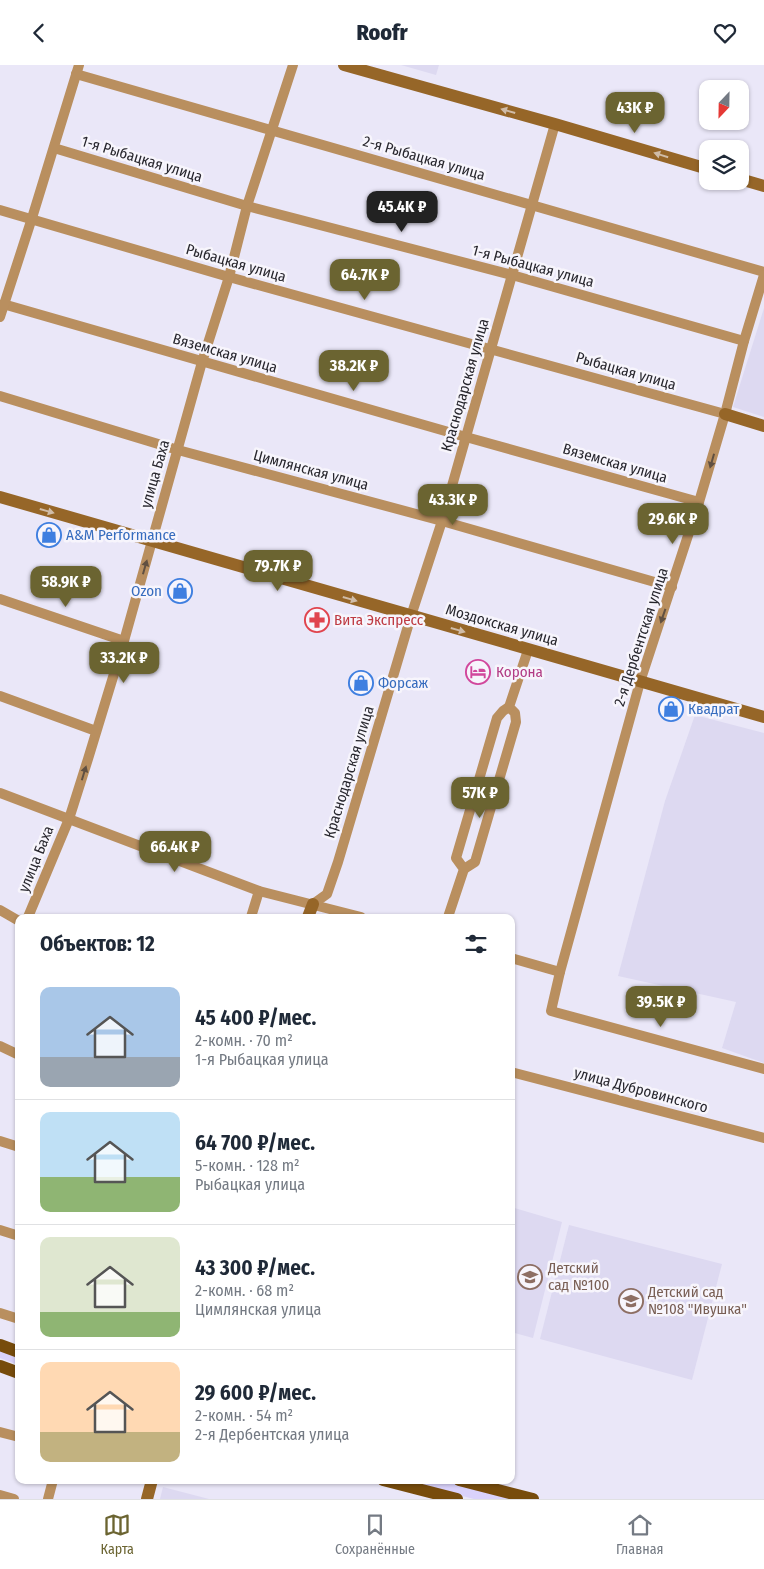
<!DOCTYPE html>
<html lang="ru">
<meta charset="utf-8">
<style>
body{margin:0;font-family:"Fira Sans Condensed",sans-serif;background:#f2f2f3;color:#1f2937;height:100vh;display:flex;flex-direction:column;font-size:19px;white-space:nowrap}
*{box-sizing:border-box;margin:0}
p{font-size:16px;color:#747a83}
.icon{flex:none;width:28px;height:28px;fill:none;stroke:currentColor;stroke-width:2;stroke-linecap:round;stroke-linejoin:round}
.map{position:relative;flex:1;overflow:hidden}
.details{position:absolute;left:15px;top:849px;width:500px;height:570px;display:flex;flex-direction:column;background:#fff;border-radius:10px;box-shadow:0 1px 4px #0004}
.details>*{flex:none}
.needle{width:32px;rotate:202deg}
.controls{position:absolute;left:699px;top:15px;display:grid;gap:10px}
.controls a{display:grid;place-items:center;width:50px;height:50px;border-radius:10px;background:#fff;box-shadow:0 1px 4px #0004;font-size:25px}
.price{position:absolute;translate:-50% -42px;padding:0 11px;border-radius:10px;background:#6b6431;color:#fff;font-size:16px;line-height:32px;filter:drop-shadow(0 1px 2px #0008)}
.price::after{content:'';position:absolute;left:50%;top:30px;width:15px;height:11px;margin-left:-8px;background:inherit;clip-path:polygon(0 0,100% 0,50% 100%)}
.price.selected{background:#222;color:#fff}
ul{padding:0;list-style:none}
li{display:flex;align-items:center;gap:15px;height:125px;padding:0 25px}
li+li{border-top:1px solid #e0e1e3}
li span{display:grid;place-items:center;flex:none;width:140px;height:100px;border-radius:10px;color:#555}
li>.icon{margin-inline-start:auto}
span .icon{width:60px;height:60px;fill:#fffc;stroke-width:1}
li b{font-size:21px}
h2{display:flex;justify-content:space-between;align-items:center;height:60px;padding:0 25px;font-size:21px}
header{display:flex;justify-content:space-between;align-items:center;height:65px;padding:0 25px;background:#fff;font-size:22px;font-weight:800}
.menu{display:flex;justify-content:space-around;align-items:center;height:70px;border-top:1px solid #e0e1e3;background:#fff;font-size:14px;color:#747a83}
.menu a{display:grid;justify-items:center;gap:2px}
.menu .selected{color:#6b6431}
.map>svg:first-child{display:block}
.built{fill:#ddd9f1}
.green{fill:#dad2fb}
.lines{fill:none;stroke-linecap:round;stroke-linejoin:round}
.street{stroke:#b98f5f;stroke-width:10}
.secondary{stroke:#966628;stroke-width:12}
.primary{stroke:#774c0c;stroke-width:12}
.oneway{fill:#d0bca7}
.oneway2{fill:#615041}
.labels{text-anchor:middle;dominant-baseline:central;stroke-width:5;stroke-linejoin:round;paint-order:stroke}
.street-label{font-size:15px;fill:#27262d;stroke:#f7f5fc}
.shop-label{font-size:15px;fill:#366cbe;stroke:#f7f5fc;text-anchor:start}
.health-label{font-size:15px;fill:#be3a42;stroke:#f7f5fc;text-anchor:start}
.hotel-label{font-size:15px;fill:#b23c85;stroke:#f7f5fc;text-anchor:start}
.education-label{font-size:15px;fill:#785e54;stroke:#f7f5fc;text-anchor:start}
</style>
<header><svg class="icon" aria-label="back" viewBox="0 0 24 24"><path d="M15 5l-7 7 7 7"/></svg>Roofr<svg class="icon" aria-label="heart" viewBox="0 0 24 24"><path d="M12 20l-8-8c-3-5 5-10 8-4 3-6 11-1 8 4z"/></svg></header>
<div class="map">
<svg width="764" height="1434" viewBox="0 0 764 1434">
<rect width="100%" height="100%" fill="#eae7f8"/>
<!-- built -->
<g class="built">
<polygon points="401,0 439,0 436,10"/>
<polygon points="764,243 764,352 733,342"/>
<polygon points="695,650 764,668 764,998 722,983 736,937 618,911 665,736"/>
<polygon points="511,1142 562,1157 533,1273 511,1267"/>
<polygon points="569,1160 722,1199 692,1315 540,1274"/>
<polygon points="163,1422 209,1434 160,1434"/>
</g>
<!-- green -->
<g class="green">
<polygon points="0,1283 19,1290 19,1300 0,1293"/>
<polygon points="400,1415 445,1415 518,1434 474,1434"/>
</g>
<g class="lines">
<!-- street -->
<g class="street">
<polyline points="76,9 764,207"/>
<polyline points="54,83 247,141 512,210 744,276"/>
<polyline points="0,145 229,212 725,349"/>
<polyline points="764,210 744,276 725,349 699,437 640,617 560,907 551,946 764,1004"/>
<polyline points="3,239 466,372 699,437"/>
<polyline points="0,252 32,153 79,0"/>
<polyline points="0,331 178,385 442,456 672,522"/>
<polyline points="0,534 124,576"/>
<polyline points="0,631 96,666"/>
<polyline points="0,728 259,826 361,852"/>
<polyline points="464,804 475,797 516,657 515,648 509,642 528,585"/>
<polyline points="313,839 327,829 338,797 411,551 442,456 555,59"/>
<polyline points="0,845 19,856"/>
<polyline points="28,852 69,754 88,694 124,576 202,297 229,212 247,141 293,0"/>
<polyline points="251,852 259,826"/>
<polyline points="448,852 464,804 456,793 497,653 503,646 509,642"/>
<polyline points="511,893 560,907"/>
<polyline points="0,981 19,990"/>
<polyline points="511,1007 764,1073"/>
<polyline points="0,1076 19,1082"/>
<polyline points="0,1165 19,1171"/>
<polyline points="0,1248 19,1254"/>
<polyline points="0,1367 19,1372"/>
<polyline points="0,1430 14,1434"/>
<polyline points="48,1434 53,1415"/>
</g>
<!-- secondary -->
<g class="secondary">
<polyline points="344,0 555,59 708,104"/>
<polyline points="740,114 764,121"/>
<polyline points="725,349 764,361"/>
<polyline points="0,432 764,652"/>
<polyline points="308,852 313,839"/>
<polyline points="147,1434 152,1415"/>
</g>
<!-- primary -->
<g class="primary">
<polyline points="0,1280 19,1287"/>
<polyline points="0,1301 19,1308"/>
<polyline points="383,1415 457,1434"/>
<polyline points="459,1415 533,1434"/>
</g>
</g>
<!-- one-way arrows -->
<defs><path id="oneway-solid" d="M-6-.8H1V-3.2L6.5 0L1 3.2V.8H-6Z" transform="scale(1.25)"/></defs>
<g class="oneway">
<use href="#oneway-solid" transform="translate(508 46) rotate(-164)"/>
<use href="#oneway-solid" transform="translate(661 90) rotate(-163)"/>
<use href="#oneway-solid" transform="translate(47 446) rotate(16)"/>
<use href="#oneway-solid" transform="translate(350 534) rotate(16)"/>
<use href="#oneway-solid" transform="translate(458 565) rotate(16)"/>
</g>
<g class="oneway2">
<use href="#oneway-solid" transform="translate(712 396) rotate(106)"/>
<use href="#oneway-solid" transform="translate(145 502) rotate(-74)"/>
<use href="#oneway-solid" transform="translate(663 551) rotate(109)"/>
<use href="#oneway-solid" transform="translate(84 708) rotate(-73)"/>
</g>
<!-- icons -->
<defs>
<symbol id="shop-ring" viewBox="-11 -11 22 22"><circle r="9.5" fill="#f7f5fc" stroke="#3f7fe0" stroke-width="1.5"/><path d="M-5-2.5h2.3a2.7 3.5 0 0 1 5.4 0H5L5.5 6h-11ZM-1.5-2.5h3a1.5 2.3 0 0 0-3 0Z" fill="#3f7fe0"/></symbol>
<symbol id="pharmacy-ring" viewBox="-11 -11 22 22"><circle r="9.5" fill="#f7f5fc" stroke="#e0444e" stroke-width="1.5"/><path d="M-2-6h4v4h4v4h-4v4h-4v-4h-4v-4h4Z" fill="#e0444e"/></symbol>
<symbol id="hotel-ring" viewBox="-11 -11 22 22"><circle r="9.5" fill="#f7f5fc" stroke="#d1479c" stroke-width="1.5"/><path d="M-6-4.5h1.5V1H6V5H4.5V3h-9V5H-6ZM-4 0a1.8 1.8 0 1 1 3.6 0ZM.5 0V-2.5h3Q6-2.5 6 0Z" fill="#d1479c"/></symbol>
<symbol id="school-ring" viewBox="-11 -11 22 22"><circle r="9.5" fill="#f7f5fc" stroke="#8d6e63" stroke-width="1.5"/><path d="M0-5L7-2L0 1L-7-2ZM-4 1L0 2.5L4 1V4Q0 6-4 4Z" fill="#8d6e63"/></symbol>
</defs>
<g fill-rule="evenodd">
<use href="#shop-ring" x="35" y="456" width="28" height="28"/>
<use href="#shop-ring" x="166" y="512" width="28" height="28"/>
<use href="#pharmacy-ring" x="303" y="541" width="28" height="28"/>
<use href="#hotel-ring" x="464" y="593" width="28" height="28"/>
<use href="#shop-ring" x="347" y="604" width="28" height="28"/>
<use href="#shop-ring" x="657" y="630" width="28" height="28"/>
<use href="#school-ring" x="516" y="1198" width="28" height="28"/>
<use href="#school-ring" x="617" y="1222" width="28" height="28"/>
</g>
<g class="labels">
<!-- street labels -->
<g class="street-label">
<text transform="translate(424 93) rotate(16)">2-я Рыбацкая улица</text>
<text transform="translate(142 94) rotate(17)">1-я Рыбацкая улица</text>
<text transform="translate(236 198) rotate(16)">Рыбацкая улица</text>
<text transform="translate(533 201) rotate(15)">1-я Рыбацкая улица</text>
<text transform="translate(225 288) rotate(16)">Вяземская улица</text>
<text transform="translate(626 306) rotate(16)">Рыбацкая улица</text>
<text transform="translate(465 320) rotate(-74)">Краснодарская улица</text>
<text transform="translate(615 398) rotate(16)">Вяземская улица</text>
<text transform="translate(311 405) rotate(15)">Цимлянская улица</text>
<text transform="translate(155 409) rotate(-74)">улица Баха</text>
<text transform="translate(502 560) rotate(16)">Моздокская улица</text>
<text transform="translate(641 572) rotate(-72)">2-я Дербентская улица</text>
<text transform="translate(349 707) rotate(-73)">Краснодарская улица</text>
<text transform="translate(36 794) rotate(-68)">улица Баха</text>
<text transform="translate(641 1025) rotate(15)">улица Дубровинского</text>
</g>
<!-- shop labels -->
<g class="shop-label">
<text x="66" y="470">A&amp;M Performance</text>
<text x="162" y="526" text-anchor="end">Ozon</text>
<text x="378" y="618">Форсаж</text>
<text x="688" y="644">Квадрат</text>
</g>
<!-- health labels -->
<g class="health-label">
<text x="334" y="555">Вита Экспресс</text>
</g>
<!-- hotel labels -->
<g class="hotel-label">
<text x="496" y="607">Корона</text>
</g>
<!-- education labels -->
<g class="education-label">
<text x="548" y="1203">Детский<tspan x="548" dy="17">сад №100</tspan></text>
<text x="648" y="1227">Детский сад<tspan x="648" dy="17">№108 "Ивушка"</tspan></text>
</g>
</g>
</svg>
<div class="controls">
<a><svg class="needle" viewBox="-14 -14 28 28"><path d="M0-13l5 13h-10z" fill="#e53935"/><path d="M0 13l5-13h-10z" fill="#747a83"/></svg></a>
<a><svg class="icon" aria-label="layers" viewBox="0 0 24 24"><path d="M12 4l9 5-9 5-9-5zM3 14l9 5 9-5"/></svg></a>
</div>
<b class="price" style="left:635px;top:69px">43K ₽</b>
<b class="price selected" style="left:402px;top:168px">45.4K ₽</b>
<b class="price" style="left:365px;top:236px">64.7K ₽</b>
<b class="price" style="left:354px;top:327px">38.2K ₽</b>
<b class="price" style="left:453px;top:461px">43.3K ₽</b>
<b class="price" style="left:673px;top:480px">29.6K ₽</b>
<b class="price" style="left:278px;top:527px">79.7K ₽</b>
<b class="price" style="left:66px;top:543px">58.9K ₽</b>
<b class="price" style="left:124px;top:619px">33.2K ₽</b>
<b class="price" style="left:480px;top:754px">57K ₽</b>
<b class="price" style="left:175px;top:808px">66.4K ₽</b>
<b class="price" style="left:661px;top:963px">39.5K ₽</b>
<section class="details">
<h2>Объектов: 12<svg class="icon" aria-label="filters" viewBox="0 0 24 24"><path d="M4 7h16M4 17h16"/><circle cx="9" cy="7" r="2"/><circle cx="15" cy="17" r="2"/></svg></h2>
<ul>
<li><span style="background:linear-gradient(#a9c7e8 70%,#9aa5b1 0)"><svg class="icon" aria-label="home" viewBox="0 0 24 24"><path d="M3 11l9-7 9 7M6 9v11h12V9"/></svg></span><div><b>45 400 ₽/мес.</b><p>2-комн. · 70 m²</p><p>1-я Рыбацкая улица</p></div></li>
<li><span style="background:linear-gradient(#bfe0f5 65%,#8fb573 0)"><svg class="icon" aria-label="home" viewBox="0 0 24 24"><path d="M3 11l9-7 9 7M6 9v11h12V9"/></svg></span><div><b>64 700 ₽/мес.</b><p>5-комн. · 128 m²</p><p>Рыбацкая улица</p></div></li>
<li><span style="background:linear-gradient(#dfe7d0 75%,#8fb573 0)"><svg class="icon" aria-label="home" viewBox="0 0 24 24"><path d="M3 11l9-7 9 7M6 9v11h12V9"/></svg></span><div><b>43 300 ₽/мес.</b><p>2-комн. · 68 m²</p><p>Цимлянская улица</p></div></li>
<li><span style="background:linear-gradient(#ffd9b3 70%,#c2b280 0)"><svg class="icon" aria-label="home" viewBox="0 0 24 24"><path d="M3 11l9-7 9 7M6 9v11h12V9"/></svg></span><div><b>29 600 ₽/мес.</b><p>2-комн. · 54 m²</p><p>2-я Дербентская улица</p></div></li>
</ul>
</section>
</div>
<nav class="menu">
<a class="selected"><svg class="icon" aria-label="map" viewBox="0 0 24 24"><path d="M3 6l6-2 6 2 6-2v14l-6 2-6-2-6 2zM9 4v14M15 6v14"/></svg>Карта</a>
<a><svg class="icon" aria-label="saved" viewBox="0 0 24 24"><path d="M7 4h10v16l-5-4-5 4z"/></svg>Сохранённые</a>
<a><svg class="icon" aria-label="home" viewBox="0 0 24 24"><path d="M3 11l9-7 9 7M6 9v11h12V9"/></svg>Главная</a>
</nav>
